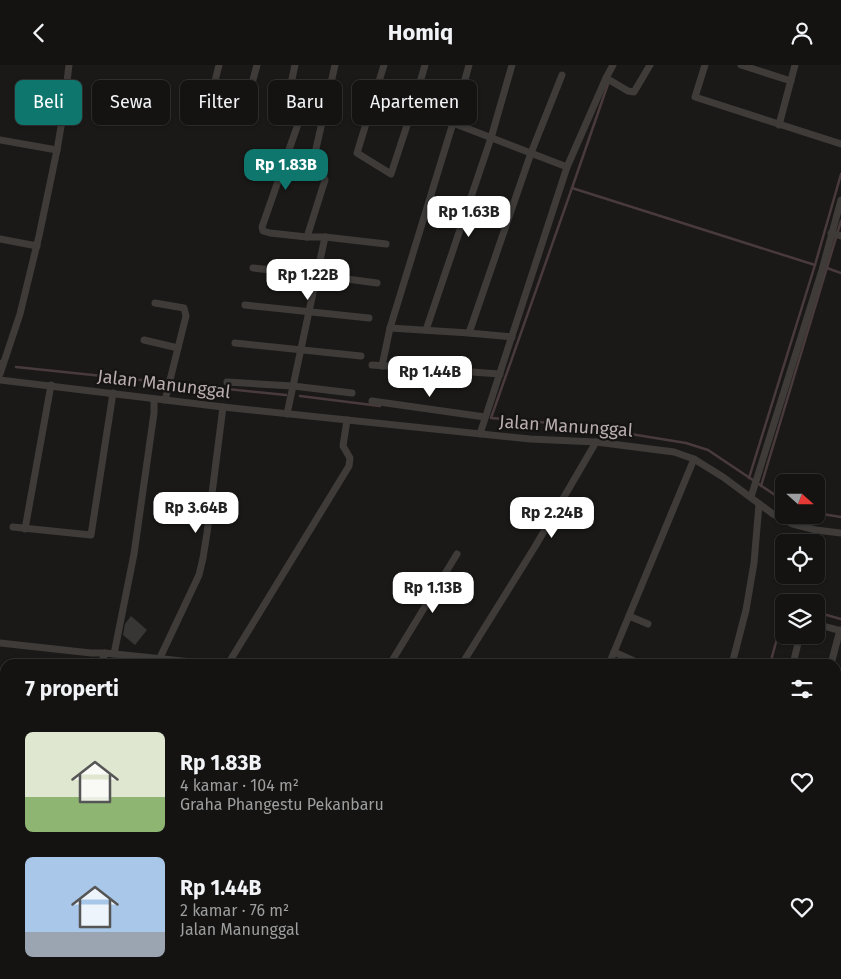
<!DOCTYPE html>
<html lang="id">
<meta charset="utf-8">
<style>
body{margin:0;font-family:"Fira Sans",sans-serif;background:#212020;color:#f1f3f6;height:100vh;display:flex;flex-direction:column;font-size:19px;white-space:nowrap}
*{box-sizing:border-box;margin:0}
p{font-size:16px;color:#9d9e9f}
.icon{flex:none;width:28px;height:28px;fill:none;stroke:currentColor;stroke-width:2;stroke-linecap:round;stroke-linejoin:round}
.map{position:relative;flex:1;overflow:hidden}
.sheet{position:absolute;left:0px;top:594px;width:841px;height:321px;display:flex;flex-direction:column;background:#141312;border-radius:15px 15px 0 0;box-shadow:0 1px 4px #0004,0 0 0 1px #333232}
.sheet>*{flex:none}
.banner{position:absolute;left:15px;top:15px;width:500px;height:45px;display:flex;gap:10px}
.needle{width:32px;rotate:111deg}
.fabs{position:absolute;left:775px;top:409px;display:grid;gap:10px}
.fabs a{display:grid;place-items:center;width:50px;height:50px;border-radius:8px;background:#141312;box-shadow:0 1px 4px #0004,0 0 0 1px #333232;font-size:25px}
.price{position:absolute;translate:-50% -42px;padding:0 11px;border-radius:10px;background:#fff;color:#222;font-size:16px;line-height:32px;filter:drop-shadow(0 1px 2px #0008)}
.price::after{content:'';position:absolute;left:50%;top:30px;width:15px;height:11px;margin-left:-8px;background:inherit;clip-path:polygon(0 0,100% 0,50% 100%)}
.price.active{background:#0f766e;color:#fff}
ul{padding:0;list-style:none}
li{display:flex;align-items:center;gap:15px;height:125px;padding:0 25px}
li span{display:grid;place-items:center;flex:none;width:140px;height:100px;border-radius:8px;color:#555}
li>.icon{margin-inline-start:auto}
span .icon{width:60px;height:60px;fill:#fffc;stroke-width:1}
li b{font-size:21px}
h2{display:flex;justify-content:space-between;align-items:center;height:60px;padding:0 25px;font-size:21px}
.tag{padding:0 18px;border-radius:8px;background:#141312;box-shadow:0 1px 4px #0004,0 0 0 1px #333232;font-size:18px;line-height:45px}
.tag.active{background:#0f766e;color:#fff}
header{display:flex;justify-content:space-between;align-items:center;height:65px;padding:0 25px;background:#141312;font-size:22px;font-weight:700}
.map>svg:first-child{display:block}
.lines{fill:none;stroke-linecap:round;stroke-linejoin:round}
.stream{stroke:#493a3c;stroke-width:2.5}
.building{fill:#383635}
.minor{stroke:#3e3b39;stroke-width:7}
.labels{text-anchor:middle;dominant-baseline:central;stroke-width:4.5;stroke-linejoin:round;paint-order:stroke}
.street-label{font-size:18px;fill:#b8adac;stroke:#151413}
</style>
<header><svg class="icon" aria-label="back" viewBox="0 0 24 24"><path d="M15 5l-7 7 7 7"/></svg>Homiq<svg class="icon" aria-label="person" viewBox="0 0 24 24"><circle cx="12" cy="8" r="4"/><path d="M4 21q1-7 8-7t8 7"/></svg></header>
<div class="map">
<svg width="841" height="914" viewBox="0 0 841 914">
<rect width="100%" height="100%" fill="#1a1918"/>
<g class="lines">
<!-- stream -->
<g class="stream">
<polyline points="572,123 609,16"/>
<polyline points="827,203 841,208"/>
<polyline points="0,296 0,297"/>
<polyline points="16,302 286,330"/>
<polyline points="300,331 380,341"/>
<polyline points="749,413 815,200 841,109"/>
<polyline points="761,421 841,156"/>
<polyline points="784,436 708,385 686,378 575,360 491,353 572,123 815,200"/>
<polyline points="816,448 841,452"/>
<polyline points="816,547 841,554"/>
<polyline points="770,599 784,548"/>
</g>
</g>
<!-- building -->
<polygon class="building" points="131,551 147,565 135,580 123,570 125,559"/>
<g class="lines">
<!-- minor -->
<g class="minor">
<polyline points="384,0 357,88 391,109 412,45"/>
<polyline points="425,0 412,45 453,58 567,102"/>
<polyline points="705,0 695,32 841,79"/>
<polyline points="741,0 791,16"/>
<polyline points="606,13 628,26 634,27 650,0"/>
<polyline points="214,20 219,0"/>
<polyline points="376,25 414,37"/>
<polyline points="248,33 257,0"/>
<polyline points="286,42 295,0"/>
<polyline points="779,60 795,0"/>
<polyline points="0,75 57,85"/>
<polyline points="831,168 841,171"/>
<path d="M307 172 270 168 263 166 262 162 298 59C304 51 314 55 323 57"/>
<polyline points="325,172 386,179"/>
<polyline points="0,174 37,181"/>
<polyline points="253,203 317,210 377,218"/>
<polyline points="155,238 184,243 186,251 165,335"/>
<polyline points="245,240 369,253"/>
<polyline points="390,263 453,58 469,0"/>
<polyline points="426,265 491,73 512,0"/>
<polyline points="469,268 531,88 562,10"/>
<polyline points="144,275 178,283"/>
<polyline points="235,278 361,291"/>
<polyline points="372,300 500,309"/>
<polyline points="382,301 390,263 469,268 512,272"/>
<polyline points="0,309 20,249 39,171 57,85 63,50 69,0"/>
<polyline points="0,315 223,342 530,374 596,377 674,387 694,394 723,412 773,449 793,459 816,465 841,468"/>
<polyline points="227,317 293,321 352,328"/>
<polyline points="372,336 485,352"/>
<path d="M287 349 325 172H307L325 115C323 108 316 104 313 97L335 0"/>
<polyline points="480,369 567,102 606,13 613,0"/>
<polyline points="751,432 822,205 841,135"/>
<polyline points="13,462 91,470 113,328"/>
<polyline points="25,464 51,320"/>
<polyline points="629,551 648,559"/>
<polyline points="816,559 841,566"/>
<polyline points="0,578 91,588 105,588"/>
<polyline points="614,587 641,599"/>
<polyline points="114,589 134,489 154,348 154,334"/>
<polyline points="101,599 105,588 212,599"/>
<polyline points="157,599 199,510 203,493 207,468 223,342"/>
<polyline points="228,599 349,401 350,393 343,381 347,355"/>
<polyline points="390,599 457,489"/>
<polyline points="462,599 536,480 596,377"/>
<polyline points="609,599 694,394"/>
<polyline points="732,599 746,545 754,498 759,439"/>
<polyline points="793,599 800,570"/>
<polyline points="831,599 840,565"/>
<polyline points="836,700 841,701"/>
<polyline points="836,736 841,714"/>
<polyline points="0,782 5,773"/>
<polyline points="0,848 5,841"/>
<polyline points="33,910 43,914"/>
<polyline points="137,910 146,914"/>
<polyline points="445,910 453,914"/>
<polyline points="193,914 194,910"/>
<polyline points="550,914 552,910"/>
<polyline points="628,914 630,910"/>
<polyline points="696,914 698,910"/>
<polyline points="807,914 809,910"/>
</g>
</g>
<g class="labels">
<!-- street labels -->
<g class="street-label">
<text transform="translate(164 319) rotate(7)">Jalan Manunggal</text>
<text transform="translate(566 361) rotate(4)">Jalan Manunggal</text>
</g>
</g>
</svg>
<div class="fabs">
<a><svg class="needle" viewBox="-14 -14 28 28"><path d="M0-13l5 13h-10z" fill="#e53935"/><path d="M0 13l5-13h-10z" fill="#9d9e9f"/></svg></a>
<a><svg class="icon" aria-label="locate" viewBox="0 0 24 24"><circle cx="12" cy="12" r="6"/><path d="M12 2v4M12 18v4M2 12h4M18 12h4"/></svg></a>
<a><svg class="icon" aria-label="layers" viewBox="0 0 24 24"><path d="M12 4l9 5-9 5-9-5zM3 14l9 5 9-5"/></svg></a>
</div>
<b class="price active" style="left:286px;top:126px">Rp 1.83B</b>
<b class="price" style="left:469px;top:173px">Rp 1.63B</b>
<b class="price" style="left:308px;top:236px">Rp 1.22B</b>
<b class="price" style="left:430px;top:333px">Rp 1.44B</b>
<b class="price" style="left:196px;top:469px">Rp 3.64B</b>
<b class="price" style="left:552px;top:474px">Rp 2.24B</b>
<b class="price" style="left:433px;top:549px">Rp 1.13B</b>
<div class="banner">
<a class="tag active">Beli</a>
<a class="tag">Sewa</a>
<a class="tag">Filter</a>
<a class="tag">Baru</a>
<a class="tag">Apartemen</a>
</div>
<section class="sheet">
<h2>7 properti<svg class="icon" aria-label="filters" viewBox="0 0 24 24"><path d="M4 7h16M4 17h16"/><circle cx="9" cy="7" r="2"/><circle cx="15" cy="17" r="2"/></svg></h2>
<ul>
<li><span style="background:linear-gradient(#dfe7d0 65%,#8fb573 0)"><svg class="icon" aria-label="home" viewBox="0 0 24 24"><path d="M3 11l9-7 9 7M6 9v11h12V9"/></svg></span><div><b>Rp 1.83B</b><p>4 kamar · 104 m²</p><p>Graha Phangestu Pekanbaru</p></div><svg class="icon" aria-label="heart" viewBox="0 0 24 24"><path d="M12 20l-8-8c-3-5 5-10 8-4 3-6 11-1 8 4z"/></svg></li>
<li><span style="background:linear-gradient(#a9c7e8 75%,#9aa5b1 0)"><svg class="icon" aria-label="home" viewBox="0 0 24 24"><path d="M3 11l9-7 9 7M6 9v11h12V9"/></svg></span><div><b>Rp 1.44B</b><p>2 kamar · 76 m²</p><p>Jalan Manunggal</p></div><svg class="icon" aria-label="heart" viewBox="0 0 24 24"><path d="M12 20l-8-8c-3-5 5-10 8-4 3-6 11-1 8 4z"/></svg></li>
</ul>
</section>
</div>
